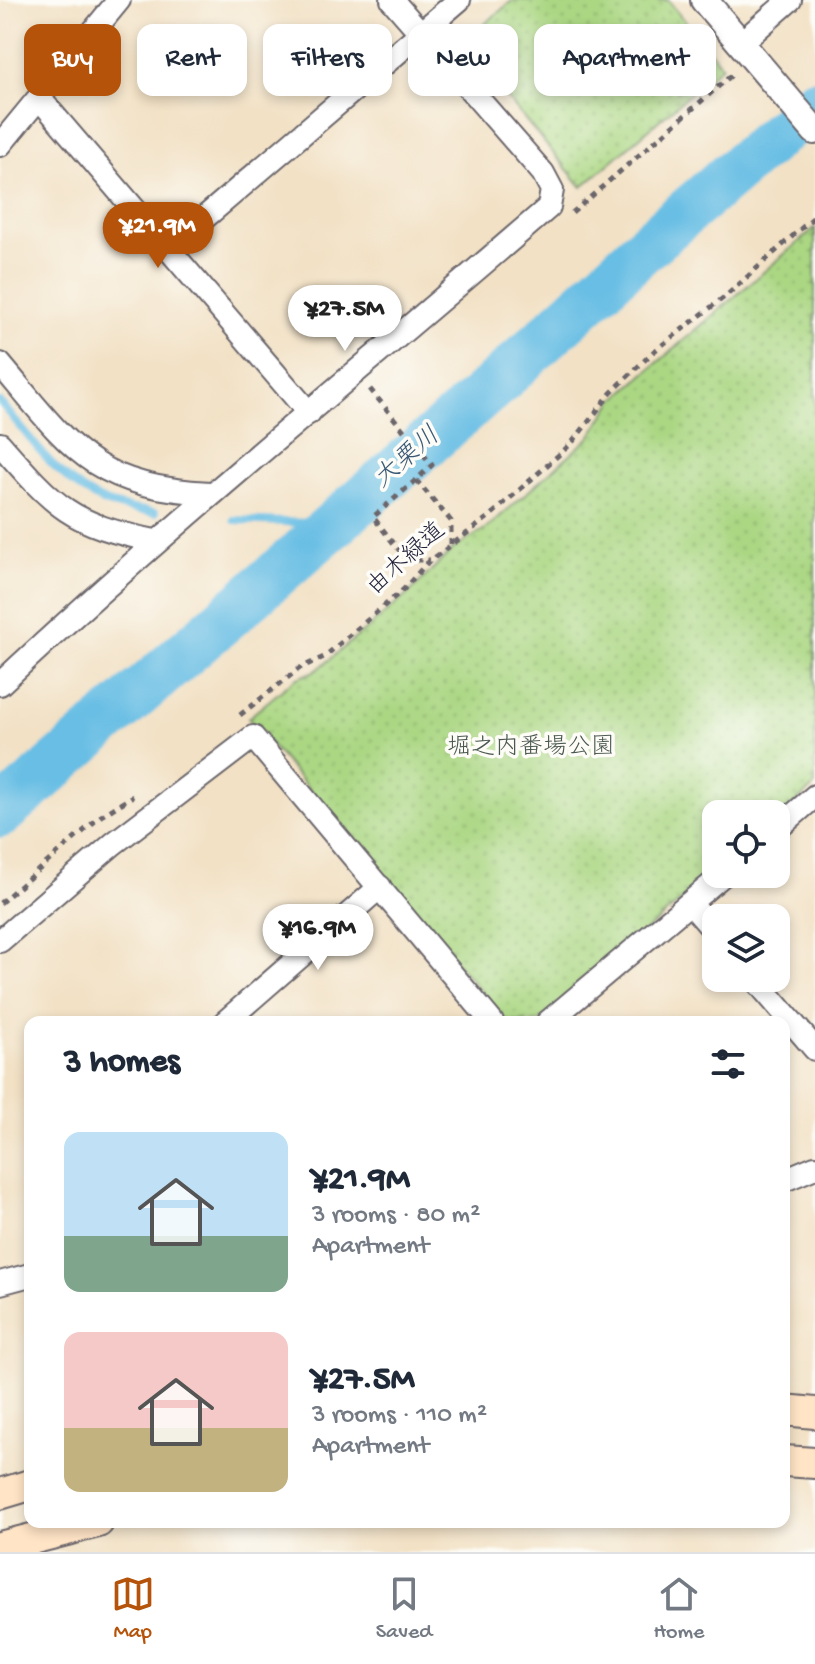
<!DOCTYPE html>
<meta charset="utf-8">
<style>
body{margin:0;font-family:"Gochi Hand","Klee One",sans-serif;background:#f2f2f3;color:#1f2937;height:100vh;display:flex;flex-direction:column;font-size:30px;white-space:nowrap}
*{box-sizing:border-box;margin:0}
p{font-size:26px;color:#747a83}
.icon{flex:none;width:44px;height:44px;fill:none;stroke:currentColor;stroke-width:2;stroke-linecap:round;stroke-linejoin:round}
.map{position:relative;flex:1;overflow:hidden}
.drawer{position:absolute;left:24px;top:1016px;width:766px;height:512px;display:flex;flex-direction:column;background:#fff;border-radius:16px;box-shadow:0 4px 12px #0003}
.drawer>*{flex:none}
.guide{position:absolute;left:24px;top:24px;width:768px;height:72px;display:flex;gap:16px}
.tools{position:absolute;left:702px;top:800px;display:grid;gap:16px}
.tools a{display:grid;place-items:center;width:88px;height:88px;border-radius:16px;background:#fff;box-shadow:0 4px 12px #0003;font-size:40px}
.price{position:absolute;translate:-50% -68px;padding:0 18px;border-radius:28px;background:#fff;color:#222;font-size:26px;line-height:52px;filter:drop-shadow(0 2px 4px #0008)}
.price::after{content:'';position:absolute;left:50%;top:48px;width:24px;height:18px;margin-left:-12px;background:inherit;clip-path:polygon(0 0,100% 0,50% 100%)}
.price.selected{background:#b45309;color:#fff}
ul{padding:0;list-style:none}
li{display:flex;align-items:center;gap:24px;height:200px;padding:0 40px}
li span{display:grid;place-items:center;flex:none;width:224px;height:160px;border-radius:16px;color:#555}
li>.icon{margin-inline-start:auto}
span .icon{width:96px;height:96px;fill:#fffc;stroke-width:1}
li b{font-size:34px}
h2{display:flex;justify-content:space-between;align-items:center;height:96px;padding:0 40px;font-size:34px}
.chip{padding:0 28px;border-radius:16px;background:#fff;box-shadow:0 4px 12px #0003;font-size:28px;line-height:72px}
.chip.selected{background:#b45309;color:#fff}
.tab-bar{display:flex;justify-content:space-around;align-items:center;height:112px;border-top:2px solid #e0e1e3;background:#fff;font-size:22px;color:#747a83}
.tab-bar a{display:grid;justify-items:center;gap:4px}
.tab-bar .selected{color:#b45309}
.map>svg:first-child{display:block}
.park{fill:url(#park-dots);stroke:#667c5f;stroke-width:2;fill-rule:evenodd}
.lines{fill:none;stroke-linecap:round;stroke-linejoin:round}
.stream{stroke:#67bee4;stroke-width:8}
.river{stroke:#67bee4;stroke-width:48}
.minor-casing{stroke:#6b656b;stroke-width:26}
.tertiary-casing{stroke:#6b656b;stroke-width:30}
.secondary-casing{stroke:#6b656b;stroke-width:34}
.path{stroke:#6b656b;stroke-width:5;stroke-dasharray:6 6;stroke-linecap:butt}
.minor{stroke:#fff;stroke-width:22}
.tertiary{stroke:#fff;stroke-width:26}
.secondary{stroke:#ffe4c6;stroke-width:30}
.labels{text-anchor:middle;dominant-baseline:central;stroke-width:7;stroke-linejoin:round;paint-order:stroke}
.street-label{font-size:24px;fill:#22223b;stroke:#fdfcf7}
.park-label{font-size:24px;fill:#4b5851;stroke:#fdfcf7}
.water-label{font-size:26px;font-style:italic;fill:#3a5976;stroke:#fdfcf7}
</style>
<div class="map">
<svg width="815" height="1552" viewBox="0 0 815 1552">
<defs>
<pattern id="park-dots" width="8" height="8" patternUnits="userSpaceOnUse" patternTransform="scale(2)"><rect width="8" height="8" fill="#abd783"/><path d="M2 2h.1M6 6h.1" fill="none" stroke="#93b872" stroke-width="1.8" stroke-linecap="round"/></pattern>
</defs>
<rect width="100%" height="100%" fill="#fdfcf7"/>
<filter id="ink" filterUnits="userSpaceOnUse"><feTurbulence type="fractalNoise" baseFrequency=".0125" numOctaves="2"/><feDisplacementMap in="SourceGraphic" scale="16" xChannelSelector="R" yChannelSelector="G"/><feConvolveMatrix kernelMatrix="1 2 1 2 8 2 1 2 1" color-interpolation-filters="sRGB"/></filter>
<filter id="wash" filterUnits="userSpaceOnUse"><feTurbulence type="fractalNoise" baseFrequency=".006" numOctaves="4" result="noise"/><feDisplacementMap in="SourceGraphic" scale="32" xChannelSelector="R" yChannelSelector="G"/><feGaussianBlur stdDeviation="1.8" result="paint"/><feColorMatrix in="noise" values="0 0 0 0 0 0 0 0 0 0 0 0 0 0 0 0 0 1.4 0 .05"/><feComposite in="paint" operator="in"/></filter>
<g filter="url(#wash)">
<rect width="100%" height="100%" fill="#f2e1c5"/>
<!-- park -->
<g class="park">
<path d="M513 0H668L722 66 582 187 461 44ZM692 53 704 80 677 92 665 65Z"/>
<polygon points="815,228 815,786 776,819 776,814 716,814 716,871 539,1022 507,1022 248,718 295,679 317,670 407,595 452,550 488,527 590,437 614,400"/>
</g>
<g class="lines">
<!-- stream -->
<g class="stream">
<path d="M0 402C31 438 60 484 105 502 121 508 139 510 155 513"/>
<polyline points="234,520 333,524"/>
</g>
<!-- river -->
<polyline class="river" points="0,814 499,381 644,248 815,103"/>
</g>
</g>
<g filter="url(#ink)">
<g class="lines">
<defs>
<g id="minor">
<polyline points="741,43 790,0"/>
<polyline points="40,99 309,413"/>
<polyline points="0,145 119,0"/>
<polyline points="169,248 459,0"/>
<path d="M0 364C71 448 92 487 210 493"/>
<path d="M0 444C56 508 70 524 155 541"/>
<path d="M0 684C177 518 366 366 549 207L552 190 543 173 392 0"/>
<polyline points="776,830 815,796"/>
<polyline points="690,903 716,933"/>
<polyline points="0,941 113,844 253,737 492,1022"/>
<polyline points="754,978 815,1049"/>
<polyline points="225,1022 380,887"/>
<polyline points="548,1022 724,874"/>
<polyline points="784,1180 815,1167"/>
<polyline points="0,1283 30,1275"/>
</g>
<polyline id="tertiary" points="704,0 815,131"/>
<g id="secondary">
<polyline points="784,1410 815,1413"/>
<polyline points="784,1461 815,1463"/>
<polyline points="0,1494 30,1485"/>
<polyline points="0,1547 98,1522"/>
</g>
</defs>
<!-- minor casing -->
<use href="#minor" class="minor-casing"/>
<!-- tertiary casing -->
<use href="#tertiary" class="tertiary-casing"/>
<!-- secondary casing -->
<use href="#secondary" class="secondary-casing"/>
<!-- path -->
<g class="path">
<polyline points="572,213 734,73"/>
<polyline points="370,389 432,465 416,480 451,521 451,544"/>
<polyline points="416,480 373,517 407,560 430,560"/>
<polyline points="240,715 300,668 324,657 404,589 426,564 490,516 571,444 611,393 653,352 727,295 815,216"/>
<polyline points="0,903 101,816 133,796"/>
</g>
<!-- minor -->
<use href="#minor" class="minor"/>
<!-- tertiary -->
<use href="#tertiary" class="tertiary"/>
<!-- secondary -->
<use href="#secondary" class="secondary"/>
</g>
</g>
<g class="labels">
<!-- street labels -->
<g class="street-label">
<text transform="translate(407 560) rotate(-42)">由木緑道</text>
</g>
<!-- park labels -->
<g class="park-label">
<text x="531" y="748">堀之内番場公園</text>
</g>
<!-- water labels -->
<g class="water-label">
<text transform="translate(408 459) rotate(-41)">大栗川</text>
</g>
</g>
</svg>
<div class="tools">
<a><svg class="icon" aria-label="locate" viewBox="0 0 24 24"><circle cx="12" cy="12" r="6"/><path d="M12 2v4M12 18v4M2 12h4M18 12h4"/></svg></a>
<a><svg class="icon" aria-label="layers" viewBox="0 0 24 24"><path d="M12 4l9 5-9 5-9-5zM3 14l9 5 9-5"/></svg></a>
</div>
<b class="price selected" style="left:158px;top:270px">¥21.9M</b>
<b class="price" style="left:345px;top:353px">¥27.5M</b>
<b class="price" style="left:318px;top:972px">¥16.9M</b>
<div class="guide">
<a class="chip selected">Buy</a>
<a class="chip">Rent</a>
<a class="chip">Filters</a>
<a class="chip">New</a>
<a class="chip">Apartment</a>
</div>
<section class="drawer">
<h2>3 homes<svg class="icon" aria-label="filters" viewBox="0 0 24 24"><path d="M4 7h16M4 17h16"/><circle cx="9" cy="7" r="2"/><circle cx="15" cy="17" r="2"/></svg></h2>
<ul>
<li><span style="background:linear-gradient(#bfe0f5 65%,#7fa58c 0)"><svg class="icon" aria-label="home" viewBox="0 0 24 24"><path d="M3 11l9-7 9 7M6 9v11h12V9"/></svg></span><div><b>¥21.9M</b><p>3 rooms · 80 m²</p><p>Apartment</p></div></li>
<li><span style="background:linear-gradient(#f6c9c9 60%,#c2b280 0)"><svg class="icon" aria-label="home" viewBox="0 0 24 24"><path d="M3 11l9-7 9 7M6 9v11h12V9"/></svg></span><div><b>¥27.5M</b><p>3 rooms · 110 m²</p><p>Apartment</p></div></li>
</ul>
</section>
</div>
<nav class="tab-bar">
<a class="selected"><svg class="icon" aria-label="map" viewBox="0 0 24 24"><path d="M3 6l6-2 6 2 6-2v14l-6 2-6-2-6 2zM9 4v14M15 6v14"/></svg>Map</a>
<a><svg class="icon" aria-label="saved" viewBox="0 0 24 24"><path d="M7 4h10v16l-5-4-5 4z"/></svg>Saved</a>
<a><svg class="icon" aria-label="home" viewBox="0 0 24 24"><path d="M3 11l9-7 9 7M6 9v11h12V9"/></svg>Home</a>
</nav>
